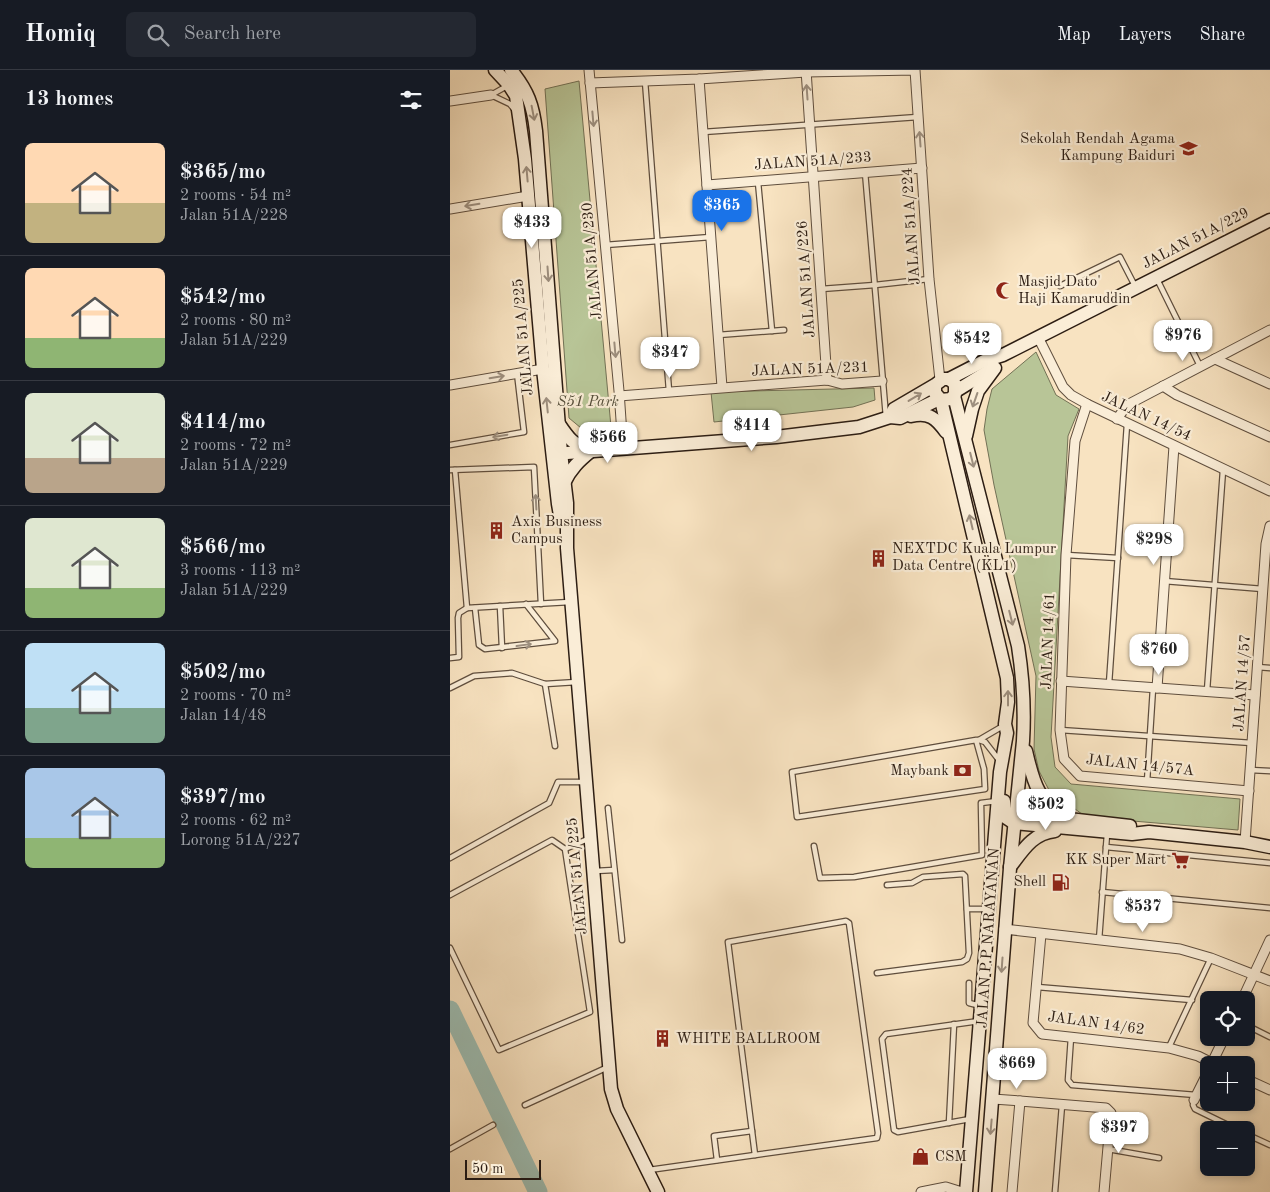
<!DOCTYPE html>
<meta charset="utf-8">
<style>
body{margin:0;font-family:"Old Standard TT",serif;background:#242831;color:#f1f3f6;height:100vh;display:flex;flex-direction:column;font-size:19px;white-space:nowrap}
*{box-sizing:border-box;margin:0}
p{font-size:16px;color:#9ea1a6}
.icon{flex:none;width:28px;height:28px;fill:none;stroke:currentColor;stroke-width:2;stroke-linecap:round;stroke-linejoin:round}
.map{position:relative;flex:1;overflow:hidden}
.panel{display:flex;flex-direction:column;background:#171b24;width:450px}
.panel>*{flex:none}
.buttons{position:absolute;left:750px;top:921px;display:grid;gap:10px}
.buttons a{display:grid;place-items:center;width:55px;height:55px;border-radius:8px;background:#171b24;box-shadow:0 2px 8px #0003;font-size:25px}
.scale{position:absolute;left:15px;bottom:12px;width:76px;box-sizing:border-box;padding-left:5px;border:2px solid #2c1d13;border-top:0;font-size:14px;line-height:18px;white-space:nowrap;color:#2c1d13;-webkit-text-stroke:4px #faedd7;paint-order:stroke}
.price{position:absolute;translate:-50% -42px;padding:0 11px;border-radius:10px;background:#fff;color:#222;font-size:16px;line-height:32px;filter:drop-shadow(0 1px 2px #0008)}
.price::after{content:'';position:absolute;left:50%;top:30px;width:15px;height:11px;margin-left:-8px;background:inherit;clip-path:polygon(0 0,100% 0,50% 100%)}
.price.current{background:#1a73e8;color:#fff}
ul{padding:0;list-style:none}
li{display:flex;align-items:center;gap:15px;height:125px;padding:0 25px}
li+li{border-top:1px solid #363941}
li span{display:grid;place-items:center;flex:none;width:140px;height:100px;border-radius:8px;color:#555}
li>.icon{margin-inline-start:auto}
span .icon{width:60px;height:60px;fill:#fffc;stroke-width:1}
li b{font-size:21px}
h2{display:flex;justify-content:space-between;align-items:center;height:60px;padding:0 25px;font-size:21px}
header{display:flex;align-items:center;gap:30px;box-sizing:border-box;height:70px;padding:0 25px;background:#171b24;border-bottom:1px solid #363941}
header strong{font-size:24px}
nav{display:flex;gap:28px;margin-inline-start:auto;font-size:18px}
.search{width:350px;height:45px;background:#242831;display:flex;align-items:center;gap:12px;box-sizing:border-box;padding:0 18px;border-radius:8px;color:#9ea1a6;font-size:19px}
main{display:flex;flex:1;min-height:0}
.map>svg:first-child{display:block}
.green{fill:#b8c597;stroke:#727155}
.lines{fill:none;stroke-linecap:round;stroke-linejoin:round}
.river{stroke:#9dbeb4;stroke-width:19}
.lane-casing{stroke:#5f4e3e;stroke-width:7}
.street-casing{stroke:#5f4e3e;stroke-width:11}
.secondary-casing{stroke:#2c1d13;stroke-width:15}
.lane{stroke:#faedd7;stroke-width:4.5}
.street{stroke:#faedd7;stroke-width:9}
.secondary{stroke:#faedd7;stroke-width:12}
.oneway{stroke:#9d8f7f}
.labels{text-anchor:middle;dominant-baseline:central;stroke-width:4.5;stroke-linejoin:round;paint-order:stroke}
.poi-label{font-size:15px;fill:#2c1d13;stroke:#faedd7;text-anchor:start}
.street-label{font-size:15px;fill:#2c1d13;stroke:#faedd7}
.park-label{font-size:15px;font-style:italic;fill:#564f3b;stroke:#faedd7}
</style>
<header>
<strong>Homiq</strong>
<div class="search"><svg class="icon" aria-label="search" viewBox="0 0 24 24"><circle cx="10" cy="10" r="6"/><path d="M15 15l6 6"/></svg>Search here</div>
<nav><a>Map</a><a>Layers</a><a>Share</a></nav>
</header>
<main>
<section class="panel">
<h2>13 homes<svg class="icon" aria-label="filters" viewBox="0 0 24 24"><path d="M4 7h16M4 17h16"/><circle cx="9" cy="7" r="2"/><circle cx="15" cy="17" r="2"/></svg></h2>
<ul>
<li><span style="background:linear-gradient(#ffd9b3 60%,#c2b280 0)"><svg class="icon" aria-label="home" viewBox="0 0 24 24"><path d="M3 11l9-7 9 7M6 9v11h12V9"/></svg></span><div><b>$365/mo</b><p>2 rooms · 54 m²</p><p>Jalan 51A/228</p></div></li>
<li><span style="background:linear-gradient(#ffd9b3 70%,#8fb573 0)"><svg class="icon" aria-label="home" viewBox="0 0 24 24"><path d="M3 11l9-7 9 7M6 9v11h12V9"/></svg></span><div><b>$542/mo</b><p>2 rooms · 80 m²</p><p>Jalan 51A/229</p></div></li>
<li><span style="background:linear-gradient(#dfe7d0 65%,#b9a48a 0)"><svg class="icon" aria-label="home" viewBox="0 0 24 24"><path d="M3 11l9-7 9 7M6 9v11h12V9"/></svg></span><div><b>$414/mo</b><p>2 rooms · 72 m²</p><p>Jalan 51A/229</p></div></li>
<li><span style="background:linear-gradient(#dfe7d0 70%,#8fb573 0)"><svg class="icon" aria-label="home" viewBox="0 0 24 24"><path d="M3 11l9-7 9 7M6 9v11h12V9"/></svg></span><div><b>$566/mo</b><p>3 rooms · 113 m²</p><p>Jalan 51A/229</p></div></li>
<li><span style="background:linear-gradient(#bfe0f5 65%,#7fa58c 0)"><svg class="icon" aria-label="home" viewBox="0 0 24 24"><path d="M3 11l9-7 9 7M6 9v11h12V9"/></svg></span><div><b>$502/mo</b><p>2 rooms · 70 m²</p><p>Jalan 14/48</p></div></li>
<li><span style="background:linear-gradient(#a9c7e8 70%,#8fb573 0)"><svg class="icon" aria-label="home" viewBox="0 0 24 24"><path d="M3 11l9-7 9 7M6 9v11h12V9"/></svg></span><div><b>$397/mo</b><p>2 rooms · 62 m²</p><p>Lorong 51A/227</p></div></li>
</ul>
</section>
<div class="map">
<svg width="820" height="1122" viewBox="0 0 820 1122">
<rect width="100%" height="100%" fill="#f8e3c1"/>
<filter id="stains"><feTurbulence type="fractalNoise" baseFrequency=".004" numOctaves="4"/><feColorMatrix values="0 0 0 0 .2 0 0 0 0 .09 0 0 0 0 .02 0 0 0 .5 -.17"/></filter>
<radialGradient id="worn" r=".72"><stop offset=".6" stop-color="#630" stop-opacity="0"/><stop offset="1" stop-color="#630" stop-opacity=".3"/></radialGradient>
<!-- green -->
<g class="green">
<polygon points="129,11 161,357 131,358 119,348 95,19"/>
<polygon points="586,282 606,325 629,339 618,366 601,667 605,697 621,714 790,729 788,760 636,747 599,720 589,701 584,679 586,606 544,415 534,360 537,339 542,319"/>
<polygon points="424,318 425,330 403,337 264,352 261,322"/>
</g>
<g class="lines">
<!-- river -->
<polyline class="river" points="0,940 88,1122"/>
<defs>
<g id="lane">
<polyline points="195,11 219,321"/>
<polyline points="41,25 60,34 64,39"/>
<polyline points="41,25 57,16"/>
<polyline points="253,62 468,47"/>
<polyline points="415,102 436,347"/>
<polyline points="308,112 322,261"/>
<polyline points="155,175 261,167"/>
<polyline points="707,209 750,296"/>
<polyline points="610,216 670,187 685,216"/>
<polyline points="371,219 425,215 479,209"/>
<polyline points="268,265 334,260"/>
<polyline points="0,375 74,362 67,303"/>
<polyline points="0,400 84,397 91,534"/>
<polyline points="5,400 17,538 120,532"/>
<polyline points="616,485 668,488"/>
<polyline points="714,511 813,519"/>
<polyline points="50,536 52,578"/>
<polyline points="25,538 29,575 35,579 105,571 76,534"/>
<polyline points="0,588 9,587 8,548 9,543 17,538"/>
<polyline points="807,597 820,598"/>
<polyline points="95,614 105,676"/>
<polyline points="659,614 677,354"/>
<polyline points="0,618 24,606 62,603 95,614 127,612"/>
<polyline points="757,621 773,400"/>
<polyline points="610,660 802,673"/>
<polyline points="526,670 534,699 535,719 347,747 342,702 526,670 529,670"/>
<polyline points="549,690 535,672 529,670 553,656"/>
<polyline points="800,700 820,701"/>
<polyline points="697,712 703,618"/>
<polyline points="158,738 172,870"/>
<polyline points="364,776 370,808 404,807 532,785 531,733 547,731"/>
<polyline points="656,777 820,793"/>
<polyline points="115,779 140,768"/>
<polyline points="0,788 99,733 108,712 136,712"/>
<polyline points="145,801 164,800"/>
<polyline points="652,822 820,838"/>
<polyline points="0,825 102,770 115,779 140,942 49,980 0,878"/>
<polyline points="517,839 539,839"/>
<polygon points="396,851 399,853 428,1063 427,1068 305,1085 278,872"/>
<polyline points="649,870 657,764"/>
<polyline points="427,903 512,892 517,889 519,883 515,806 513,804 473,807 462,813 437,815"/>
<polyline points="519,913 519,933 531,936"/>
<polyline points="587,917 742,930"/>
<polyline points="796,955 820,967"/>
<polyline points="621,967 618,1010 622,1015 746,1025"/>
<polyline points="719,977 761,888"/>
<polyline points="744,1030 743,1035 745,1039 788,1060"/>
<polyline points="75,1035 158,997"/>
<polyline points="520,1049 448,1062 444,1060 432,969 436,964 529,951"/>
<polyline points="499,1053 504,954"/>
<polyline points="796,1064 820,1075"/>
<polyline points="0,1079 43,1055"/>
<polyline points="658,1079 709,1088"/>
<polyline points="267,1090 264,1066 302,1061"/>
<polyline points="199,1100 305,1085"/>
<polyline points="605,1122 612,1035"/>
</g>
<g id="street">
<polyline points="139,0 169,321 173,379"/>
<polyline points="356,0 377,310"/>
<polyline points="249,9 272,317"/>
<polyline points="140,13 249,9 356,2 465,0 479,209 490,310"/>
<polyline points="0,31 41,25"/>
<polyline points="257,115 472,98"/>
<polyline points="0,139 78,126"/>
<polyline points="588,267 613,317 621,325 637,334 820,421"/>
<polyline points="765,289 820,314"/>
<polyline points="0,315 93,299"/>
<polyline points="713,316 727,325 820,367"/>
<polyline points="169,326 377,310 392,314 432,311"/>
<polyline points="637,334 625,371 616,485 610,660 614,689 630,706 799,721"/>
<polyline points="667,349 677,335 820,260"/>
<polyline points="611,611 805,625"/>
<polyline points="707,618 724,376"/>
<polyline points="795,772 816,474 820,456"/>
<polyline points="554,859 730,879 761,888 820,911"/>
<polyline points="591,864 583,953 592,964 719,978 748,986 766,995"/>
<polyline points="792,930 820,870"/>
<polyline points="761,995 774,968"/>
<polyline points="796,1009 820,1020"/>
<polyline points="543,1029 570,1031"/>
<polyline points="744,1030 759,1000"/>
<polyline points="471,1122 496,1117 512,1122"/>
<polyline points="562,1122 570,1031 656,1038 661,1043 654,1122"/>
</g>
<g id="secondary">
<polyline points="45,0 59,15 66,26 75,89 93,299 108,434 111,451"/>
<path d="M61 0C78 21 83 35 86 61L111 383 117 433V478L161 1019 167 1039 208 1122"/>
<polyline points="499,309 534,291 553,285 820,150"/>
<polyline points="506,321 540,300"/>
<path d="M504 326 568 576C573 608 575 638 573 671L560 798 535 1122"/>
<polyline points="491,330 557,608 558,632 555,654 557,663 550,702 516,1122"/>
<path d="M461 346C479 342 486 348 496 362"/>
<polyline points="440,347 444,339 485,315 493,309 499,309 505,314 505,324 501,329 491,330 485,323 485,315"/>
<path d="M109 354C119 369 123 374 140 381"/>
<polyline points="516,366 522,339 528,321 545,298"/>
<polyline points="104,384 326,367 409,357 440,347 450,348 489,329"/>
<path d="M114 413C121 398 129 391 141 381"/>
<path d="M576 681C583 710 587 733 618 746"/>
<polyline points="554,731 555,747 564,753 682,764 699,762 795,772 820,777"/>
<polyline points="559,744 566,743 680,756"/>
<path d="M560 797C573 780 583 763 605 761"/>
</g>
</defs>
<!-- lane casing -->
<use href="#lane" class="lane-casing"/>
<!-- street casing -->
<use href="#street" class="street-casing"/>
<!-- secondary casing -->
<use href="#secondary" class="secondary-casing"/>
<!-- lane -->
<use href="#lane" class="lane"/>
<!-- street -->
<use href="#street" class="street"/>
<!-- secondary -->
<use href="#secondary" class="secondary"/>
</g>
<!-- one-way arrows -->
<defs><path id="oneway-shaft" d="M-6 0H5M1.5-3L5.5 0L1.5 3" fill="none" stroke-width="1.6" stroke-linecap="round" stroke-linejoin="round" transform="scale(1.25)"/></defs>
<g class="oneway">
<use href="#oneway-shaft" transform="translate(357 22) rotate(-94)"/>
<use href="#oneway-shaft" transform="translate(83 43) rotate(79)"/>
<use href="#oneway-shaft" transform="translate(143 49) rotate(85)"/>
<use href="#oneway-shaft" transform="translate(470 69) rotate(-94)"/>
<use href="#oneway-shaft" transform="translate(77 104) rotate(-95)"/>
<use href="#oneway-shaft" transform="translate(22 135) rotate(171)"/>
<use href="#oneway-shaft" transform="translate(98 204) rotate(86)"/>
<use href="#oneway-shaft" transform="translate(165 280) rotate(85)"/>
<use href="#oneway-shaft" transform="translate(47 307) rotate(-9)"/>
<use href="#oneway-shaft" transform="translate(465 327) rotate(-31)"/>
<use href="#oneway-shaft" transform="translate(525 330) rotate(109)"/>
<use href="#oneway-shaft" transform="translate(97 335) rotate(-96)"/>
<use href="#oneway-shaft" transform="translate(50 366) rotate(170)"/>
<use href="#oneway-shaft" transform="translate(522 390) rotate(76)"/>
<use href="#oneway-shaft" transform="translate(86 432) rotate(-93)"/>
<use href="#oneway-shaft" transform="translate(521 452) rotate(-103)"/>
<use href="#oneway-shaft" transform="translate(561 548) rotate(76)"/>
<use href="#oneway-shaft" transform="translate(74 575) rotate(-8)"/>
<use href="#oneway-shaft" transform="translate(558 628) rotate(-90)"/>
<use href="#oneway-shaft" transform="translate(552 895) rotate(94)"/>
<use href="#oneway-shaft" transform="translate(541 1057) rotate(95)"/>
</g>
<!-- icons -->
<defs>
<symbol id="school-bare" viewBox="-9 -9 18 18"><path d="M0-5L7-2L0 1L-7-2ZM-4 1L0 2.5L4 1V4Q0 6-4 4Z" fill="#8f2418" stroke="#faedd7" stroke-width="2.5" paint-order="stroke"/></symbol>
<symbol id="mosque-bare" viewBox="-9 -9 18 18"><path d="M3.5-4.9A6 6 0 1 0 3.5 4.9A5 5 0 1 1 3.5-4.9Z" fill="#8f2418" stroke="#faedd7" stroke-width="2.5" paint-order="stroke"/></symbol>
<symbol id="building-bare" viewBox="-9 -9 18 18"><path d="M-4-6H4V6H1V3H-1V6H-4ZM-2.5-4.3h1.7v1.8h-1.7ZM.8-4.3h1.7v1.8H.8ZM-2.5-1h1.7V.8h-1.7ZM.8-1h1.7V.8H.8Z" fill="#8f2418" stroke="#faedd7" stroke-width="2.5" paint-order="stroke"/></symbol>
<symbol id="bank-bare" viewBox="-9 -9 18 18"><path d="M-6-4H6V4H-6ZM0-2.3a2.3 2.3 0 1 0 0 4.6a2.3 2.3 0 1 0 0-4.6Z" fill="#8f2418" stroke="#faedd7" stroke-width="2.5" paint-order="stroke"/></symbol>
<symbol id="supermarket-bare" viewBox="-9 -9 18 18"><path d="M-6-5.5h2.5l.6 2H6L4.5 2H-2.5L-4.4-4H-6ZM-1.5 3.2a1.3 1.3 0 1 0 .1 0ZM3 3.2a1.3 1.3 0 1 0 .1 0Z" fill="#8f2418" stroke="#faedd7" stroke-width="2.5" paint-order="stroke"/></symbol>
<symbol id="fuel-bare" viewBox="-9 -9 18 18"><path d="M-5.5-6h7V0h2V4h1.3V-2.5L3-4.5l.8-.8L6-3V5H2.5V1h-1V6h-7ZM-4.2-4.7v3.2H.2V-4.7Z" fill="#8f2418" stroke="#faedd7" stroke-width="2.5" paint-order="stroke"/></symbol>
<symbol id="shop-bare" viewBox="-9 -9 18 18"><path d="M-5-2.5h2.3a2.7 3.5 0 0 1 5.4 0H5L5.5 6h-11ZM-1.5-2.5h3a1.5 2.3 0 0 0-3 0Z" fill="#8f2418" stroke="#faedd7" stroke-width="2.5" paint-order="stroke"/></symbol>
</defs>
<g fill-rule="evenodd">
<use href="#school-bare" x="726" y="66" width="25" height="25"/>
<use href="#mosque-bare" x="542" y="208" width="25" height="25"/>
<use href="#building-bare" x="34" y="448" width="25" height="25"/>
<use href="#building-bare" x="416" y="476" width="25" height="25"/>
<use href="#bank-bare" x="500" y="688" width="25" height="25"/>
<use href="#supermarket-bare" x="718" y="778" width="25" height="25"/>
<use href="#fuel-bare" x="598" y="800" width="25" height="25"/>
<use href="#building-bare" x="200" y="956" width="25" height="25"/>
<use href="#shop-bare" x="458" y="1074" width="25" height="25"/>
</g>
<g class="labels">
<!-- poi labels -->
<g class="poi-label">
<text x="725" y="69" text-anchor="end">Sekolah Rendah Agama<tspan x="725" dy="17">Kampung Baiduri</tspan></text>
<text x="568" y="212">Masjid Dato'<tspan x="568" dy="17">Haji Kamaruddin</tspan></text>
<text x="61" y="452">Axis Business<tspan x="61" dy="17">Campus</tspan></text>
<text x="442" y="479">NEXTDC Kuala Lumpur<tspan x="442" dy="17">Data Centre (KL1)</tspan></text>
<text x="499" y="701" text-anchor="end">Maybank</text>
<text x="716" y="790" text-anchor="end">KK Super Mart</text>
<text x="596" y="812" text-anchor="end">Shell</text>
<text x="226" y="969">WHITE BALLROOM</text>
<text x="485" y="1087">CSM</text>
</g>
<!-- street labels -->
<g class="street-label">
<text transform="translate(363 92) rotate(-4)">JALAN 51A/233</text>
<text transform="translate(462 156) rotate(-94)">JALAN 51A/224</text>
<text transform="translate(746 169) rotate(-27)">JALAN 51A/229</text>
<text transform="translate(143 191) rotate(-95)">JALAN 51A/230</text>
<text transform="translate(357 209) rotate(-94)">JALAN 51A/226</text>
<text transform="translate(74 267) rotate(-95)">JALAN 51A/225</text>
<text transform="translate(360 300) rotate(-2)">JALAN 51A/231</text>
<text transform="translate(696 347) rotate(25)">JALAN 14/54</text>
<text transform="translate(599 571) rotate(-88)">JALAN 14/61</text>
<text transform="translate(793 613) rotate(-86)">JALAN 14/57</text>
<text transform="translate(690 696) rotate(6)">JALAN 14/57A</text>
<text transform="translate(128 806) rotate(-95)">JALAN 51A/225</text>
<text transform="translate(539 868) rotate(-86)">JALAN P.P NARAYANAN</text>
<text transform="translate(646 954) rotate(8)">JALAN 14/62</text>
</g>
<!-- park labels -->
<g class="park-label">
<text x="138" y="332">S51 Park</text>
</g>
</g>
<rect width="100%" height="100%" filter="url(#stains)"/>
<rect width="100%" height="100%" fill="url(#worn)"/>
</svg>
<div class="buttons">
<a><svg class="icon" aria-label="locate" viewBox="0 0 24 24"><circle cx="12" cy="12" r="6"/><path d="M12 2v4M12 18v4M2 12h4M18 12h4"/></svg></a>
<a>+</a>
<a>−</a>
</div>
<div class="scale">50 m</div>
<b class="price current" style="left:272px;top:162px">$365</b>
<b class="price" style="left:82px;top:179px">$433</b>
<b class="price" style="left:733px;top:292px">$976</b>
<b class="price" style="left:522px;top:295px">$542</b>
<b class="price" style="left:220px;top:309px">$347</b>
<b class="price" style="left:302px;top:382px">$414</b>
<b class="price" style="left:158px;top:394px">$566</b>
<b class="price" style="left:704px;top:496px">$298</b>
<b class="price" style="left:709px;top:606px">$760</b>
<b class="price" style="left:596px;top:761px">$502</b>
<b class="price" style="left:693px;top:863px">$537</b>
<b class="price" style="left:567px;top:1020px">$669</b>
<b class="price" style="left:669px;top:1084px">$397</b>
</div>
</main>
